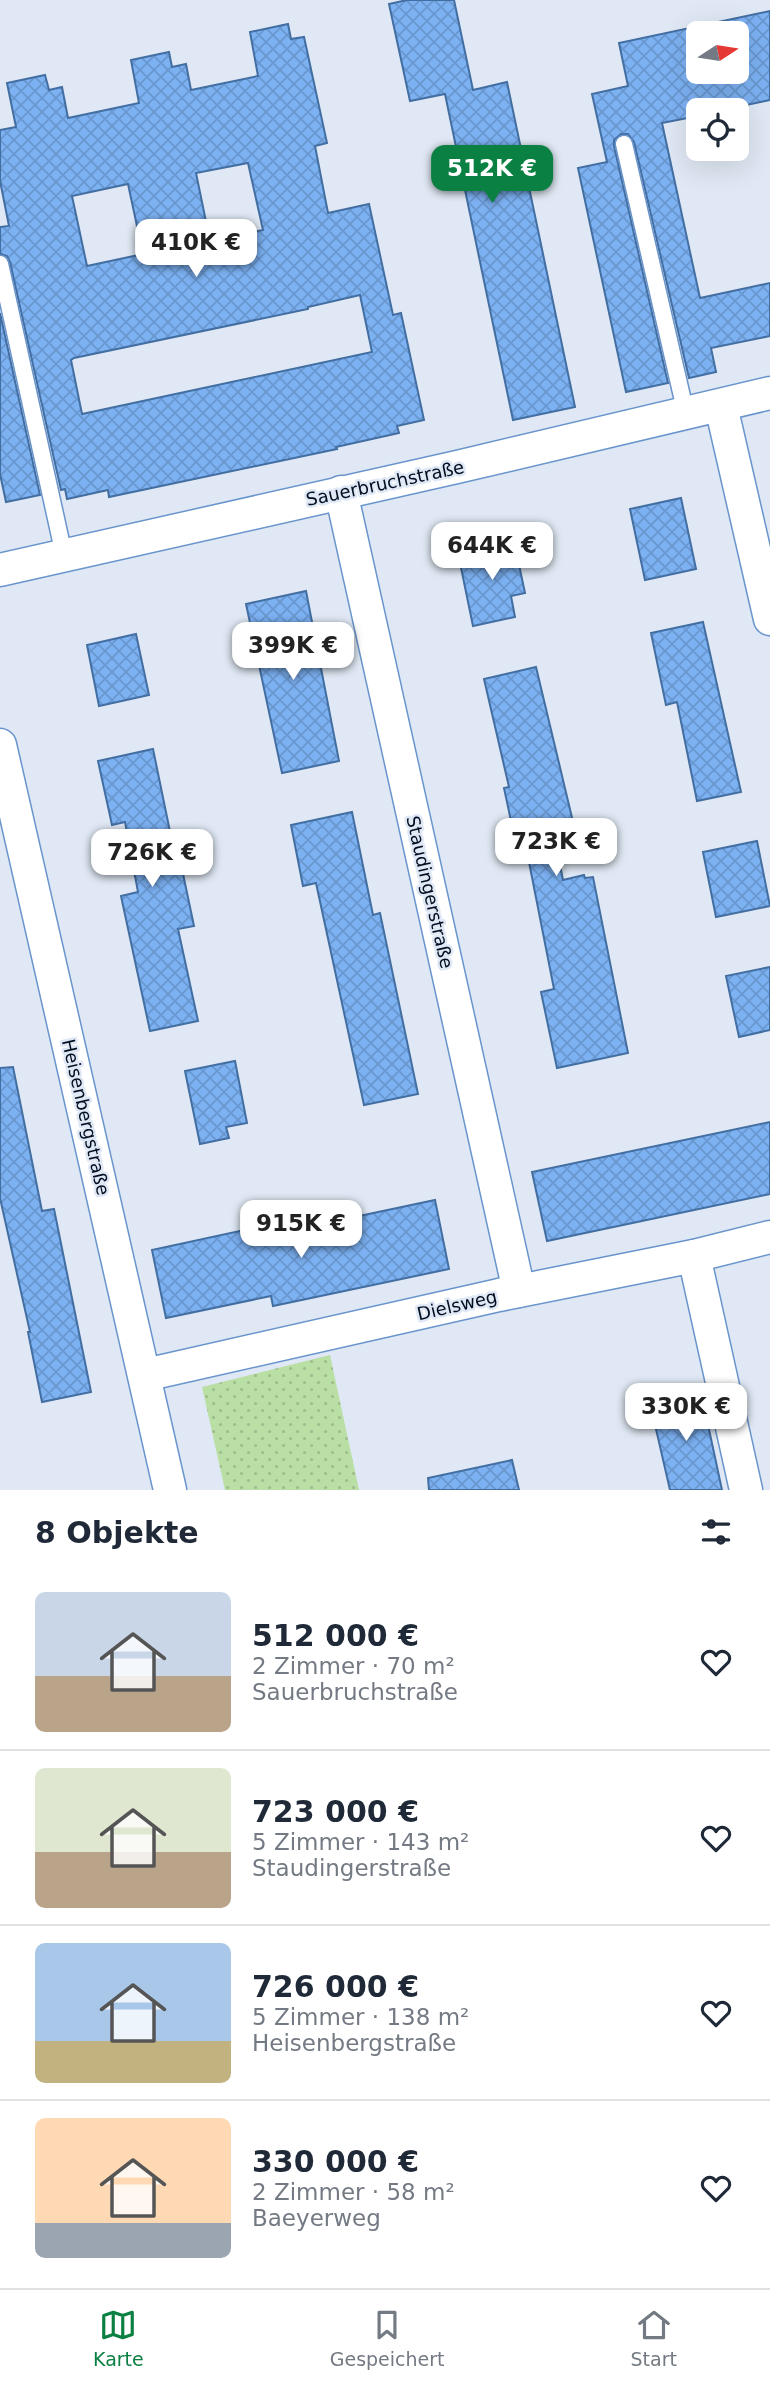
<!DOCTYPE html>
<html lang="de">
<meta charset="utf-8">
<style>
body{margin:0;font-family:"DejaVu Sans",sans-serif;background:#f6f6f7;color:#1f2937;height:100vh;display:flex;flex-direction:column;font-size:26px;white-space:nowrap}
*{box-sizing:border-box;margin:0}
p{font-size:23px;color:#747a83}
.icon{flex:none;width:38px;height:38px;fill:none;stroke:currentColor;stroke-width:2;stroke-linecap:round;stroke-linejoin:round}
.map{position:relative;height:1490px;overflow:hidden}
.details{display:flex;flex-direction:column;background:#fff;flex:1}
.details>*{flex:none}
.needle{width:46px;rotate:78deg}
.fabs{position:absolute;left:686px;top:21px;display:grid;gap:14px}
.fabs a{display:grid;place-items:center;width:63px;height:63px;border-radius:10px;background:#fff;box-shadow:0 7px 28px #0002;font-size:35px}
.price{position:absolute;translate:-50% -60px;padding:0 16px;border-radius:14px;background:#fff;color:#222;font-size:23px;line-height:46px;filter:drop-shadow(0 2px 4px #0008)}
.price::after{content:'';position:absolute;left:50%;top:42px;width:21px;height:16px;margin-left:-10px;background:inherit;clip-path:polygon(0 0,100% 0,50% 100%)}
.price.selected{background:#0b8043;color:#fff}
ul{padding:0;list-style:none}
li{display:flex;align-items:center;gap:21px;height:175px;padding:0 35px}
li+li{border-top:2px solid #e0e1e3}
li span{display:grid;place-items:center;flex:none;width:196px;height:140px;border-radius:10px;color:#555}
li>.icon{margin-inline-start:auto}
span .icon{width:84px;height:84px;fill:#fffc;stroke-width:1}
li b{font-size:30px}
h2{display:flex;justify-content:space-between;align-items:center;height:84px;padding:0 35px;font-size:30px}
.tabs{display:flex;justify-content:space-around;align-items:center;height:98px;border-top:2px solid #e0e1e3;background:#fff;font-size:19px;color:#747a83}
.tabs a{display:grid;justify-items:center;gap:4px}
.tabs .selected{color:#0b8043}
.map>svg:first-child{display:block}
.grass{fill:url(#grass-dots)}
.building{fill:url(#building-cross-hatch);stroke:#436ea2;stroke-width:2;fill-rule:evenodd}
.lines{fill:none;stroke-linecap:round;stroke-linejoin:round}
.lane-casing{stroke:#6995cc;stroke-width:19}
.street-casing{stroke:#6995cc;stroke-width:35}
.lane{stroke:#fff;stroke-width:16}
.street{stroke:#fff;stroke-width:32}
.labels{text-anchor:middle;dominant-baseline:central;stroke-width:5;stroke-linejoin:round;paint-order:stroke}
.street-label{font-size:18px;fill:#010d21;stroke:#dfe8f4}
</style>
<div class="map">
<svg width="770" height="1490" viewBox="0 0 770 1490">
<defs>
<pattern id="grass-dots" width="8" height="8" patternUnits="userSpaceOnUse" patternTransform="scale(1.75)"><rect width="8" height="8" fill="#badfa4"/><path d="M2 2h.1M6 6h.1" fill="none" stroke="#9ebe8d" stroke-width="1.8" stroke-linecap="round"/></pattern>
<pattern id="building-cross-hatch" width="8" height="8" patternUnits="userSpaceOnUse" patternTransform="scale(1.75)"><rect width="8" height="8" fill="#7cb1f2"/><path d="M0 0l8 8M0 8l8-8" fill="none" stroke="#6997cf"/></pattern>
</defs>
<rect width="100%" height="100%" fill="#dfe8f4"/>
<!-- grass -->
<polygon class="grass" points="330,1355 359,1490 225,1490 202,1387"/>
<!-- building -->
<g class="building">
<polygon points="407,0 454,0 473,90 507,82 575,407 513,420 445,94 410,101 389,4"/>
<path d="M770 11V100L723 110H698V116L662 123 700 298 770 283V336L711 348 716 372 689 378 634 142 628 134H621L614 140V146L668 383 626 392 578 168 607 162 592 94 628 86 619 43ZM698 33H737V72H698Z"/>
<path d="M288 24 291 39 304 37 327 143 315 146 328 213 369 204 393 315 401 313 424 420 397 426 399 433 336 447 337 449 109 497 108 490 67 499 65 489 61 490 10 262 7 256 0 254V227L9 226 0 181V130L16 127 7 83 45 75 49 90 62 87 68 118 139 103 131 60 169 52 172 67 186 64 191 90 258 76 250 32ZM248 163 263 230 210 241 196 173ZM128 184 143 254 87 266 72 196ZM360 295 372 352 82 414 71 360 74 358 308 309V307Z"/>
<polygon points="0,313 40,495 6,502 0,474"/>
<polygon points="681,498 696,569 645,580 630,509"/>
<polygon points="514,541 525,593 511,596 515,617 473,626 458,553"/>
<polygon points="306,591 339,761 282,773 246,604"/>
<polygon points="703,622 741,792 697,801 677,702 666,705 651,633"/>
<polygon points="136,634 149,695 99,706 87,645"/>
<polygon points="536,667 574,826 553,831 563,880 584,875 585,878 593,877 628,1053 557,1068 541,992 554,989 527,852 518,854 504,788 509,787 484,679"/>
<polygon points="153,749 174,851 178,850 194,926 178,929 198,1021 150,1031 121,896 138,892 125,822 112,825 98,761"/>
<polygon points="352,812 373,915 380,913 418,1094 364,1105 316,883 303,886 291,825"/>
<polygon points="757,841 770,906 716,917 703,852"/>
<polygon points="770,967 770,1030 739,1037 726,976"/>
<polygon points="235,1061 247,1123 226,1127 229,1138 200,1144 185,1071"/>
<polygon points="13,1067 42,1211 54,1209 91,1392 42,1402 28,1332 30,1332 0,1198 0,1068"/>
<polygon points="770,1122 770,1194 547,1241 532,1172"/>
<polygon points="435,1200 449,1269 273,1306 271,1296 166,1318 152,1250 258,1227 260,1237"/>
<polygon points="701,1392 722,1490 670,1490 650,1403"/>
<polygon points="512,1460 519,1490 429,1490 428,1478"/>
</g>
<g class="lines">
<defs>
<g id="lane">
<polyline points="624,144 686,414"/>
<polyline points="0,264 64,555"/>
</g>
<g id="street">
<polyline points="721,406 770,619"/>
<polyline points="341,492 519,1291"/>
<polyline points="0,570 457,467 770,393"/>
<polyline points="0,745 170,1490"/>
<polyline points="694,1256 746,1490"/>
<polyline points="145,1375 499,1295 694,1256 770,1237"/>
</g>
</defs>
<!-- lane casing -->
<use href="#lane" class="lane-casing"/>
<!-- street casing -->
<use href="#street" class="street-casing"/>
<!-- lane -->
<use href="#lane" class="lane"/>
<!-- street -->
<use href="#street" class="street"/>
</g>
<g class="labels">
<!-- street labels -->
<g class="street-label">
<text transform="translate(385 483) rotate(-12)">Sauerbruchstraße</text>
<text transform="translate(430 892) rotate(77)">Staudingerstraße</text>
<text transform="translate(86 1117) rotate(77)">Heisenbergstraße</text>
<text transform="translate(457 1305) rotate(-13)">Dielsweg</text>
</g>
</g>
</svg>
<div class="fabs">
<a><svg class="needle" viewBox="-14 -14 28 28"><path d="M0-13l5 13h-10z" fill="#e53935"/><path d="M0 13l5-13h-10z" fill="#747a83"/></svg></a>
<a><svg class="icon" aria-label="locate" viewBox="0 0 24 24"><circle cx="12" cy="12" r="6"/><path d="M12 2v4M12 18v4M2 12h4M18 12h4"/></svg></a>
</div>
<b class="price selected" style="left:492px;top:205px">512K €</b>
<b class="price" style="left:196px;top:279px">410K €</b>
<b class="price" style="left:492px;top:582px">644K €</b>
<b class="price" style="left:293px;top:682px">399K €</b>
<b class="price" style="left:556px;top:878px">723K €</b>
<b class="price" style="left:152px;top:889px">726K €</b>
<b class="price" style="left:301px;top:1260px">915K €</b>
<b class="price" style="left:686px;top:1443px">330K €</b>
</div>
<section class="details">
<h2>8 Objekte<svg class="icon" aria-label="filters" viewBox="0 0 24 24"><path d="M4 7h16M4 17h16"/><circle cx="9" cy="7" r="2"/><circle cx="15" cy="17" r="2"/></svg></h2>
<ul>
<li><span style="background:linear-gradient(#c9d6e8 60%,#b9a48a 0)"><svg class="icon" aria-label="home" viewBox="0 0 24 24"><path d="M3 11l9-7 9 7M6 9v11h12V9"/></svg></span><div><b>512 000 €</b><p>2 Zimmer · 70 m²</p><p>Sauerbruchstraße</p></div><svg class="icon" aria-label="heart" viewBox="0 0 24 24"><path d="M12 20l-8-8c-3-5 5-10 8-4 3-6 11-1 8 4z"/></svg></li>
<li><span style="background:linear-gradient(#dfe7d0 60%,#b9a48a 0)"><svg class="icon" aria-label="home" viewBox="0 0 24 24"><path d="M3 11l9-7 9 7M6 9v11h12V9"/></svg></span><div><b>723 000 €</b><p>5 Zimmer · 143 m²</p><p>Staudingerstraße</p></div><svg class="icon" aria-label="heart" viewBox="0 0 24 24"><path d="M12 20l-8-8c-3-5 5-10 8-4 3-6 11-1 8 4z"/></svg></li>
<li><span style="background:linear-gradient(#a9c7e8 70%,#c2b280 0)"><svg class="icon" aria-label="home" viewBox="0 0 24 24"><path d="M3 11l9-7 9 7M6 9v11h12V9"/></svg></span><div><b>726 000 €</b><p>5 Zimmer · 138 m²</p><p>Heisenbergstraße</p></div><svg class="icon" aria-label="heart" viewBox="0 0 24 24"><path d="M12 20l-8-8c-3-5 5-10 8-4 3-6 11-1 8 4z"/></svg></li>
<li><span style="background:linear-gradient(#ffd9b3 75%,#9aa5b1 0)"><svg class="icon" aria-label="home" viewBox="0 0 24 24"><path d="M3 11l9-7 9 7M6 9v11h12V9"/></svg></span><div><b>330 000 €</b><p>2 Zimmer · 58 m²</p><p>Baeyerweg</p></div><svg class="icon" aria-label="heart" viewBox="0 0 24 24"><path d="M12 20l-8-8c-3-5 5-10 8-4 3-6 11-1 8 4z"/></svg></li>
</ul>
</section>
<nav class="tabs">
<a class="selected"><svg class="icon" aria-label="map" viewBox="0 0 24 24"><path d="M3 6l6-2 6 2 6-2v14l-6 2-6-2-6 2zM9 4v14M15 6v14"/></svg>Karte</a>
<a><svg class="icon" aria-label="saved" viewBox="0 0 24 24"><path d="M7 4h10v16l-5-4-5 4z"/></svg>Gespeichert</a>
<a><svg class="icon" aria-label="home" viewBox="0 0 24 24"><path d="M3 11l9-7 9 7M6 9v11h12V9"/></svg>Start</a>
</nav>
